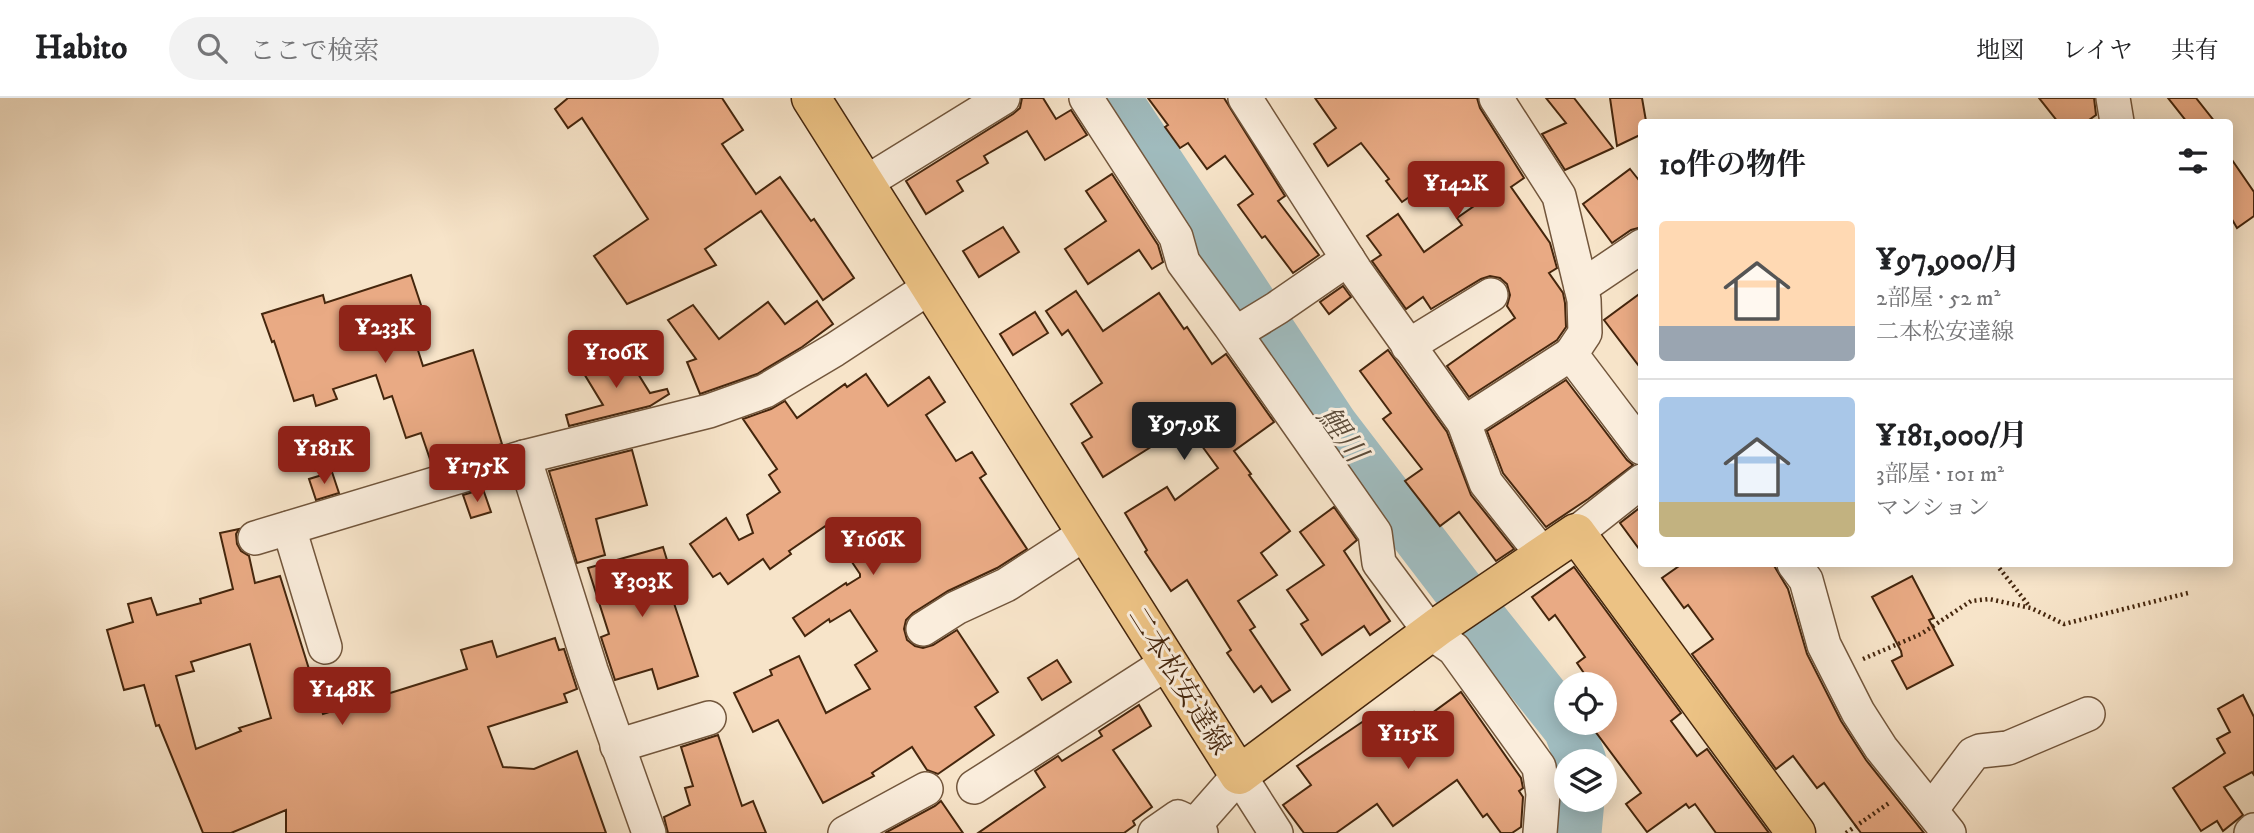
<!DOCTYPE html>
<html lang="ja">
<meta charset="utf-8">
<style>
body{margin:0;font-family:"IM FELL DW Pica","Noto Serif JP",serif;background:#f2f2f2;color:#202124;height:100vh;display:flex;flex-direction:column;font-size:26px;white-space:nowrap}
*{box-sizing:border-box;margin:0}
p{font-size:23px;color:#757577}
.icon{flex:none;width:38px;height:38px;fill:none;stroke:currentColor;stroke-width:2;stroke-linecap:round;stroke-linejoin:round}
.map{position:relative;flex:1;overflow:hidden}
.drawer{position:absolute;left:1638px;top:21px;width:595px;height:448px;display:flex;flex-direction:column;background:#fff;border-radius:7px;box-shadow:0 4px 18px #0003}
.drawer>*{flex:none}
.fabs{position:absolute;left:1554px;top:574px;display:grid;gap:14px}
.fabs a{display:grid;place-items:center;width:63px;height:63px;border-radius:50%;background:#fff;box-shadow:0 4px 18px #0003;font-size:35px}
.price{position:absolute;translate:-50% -60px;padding:0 16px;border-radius:7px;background:#8f2418;color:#fff;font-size:23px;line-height:46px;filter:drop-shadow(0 2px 4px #0008)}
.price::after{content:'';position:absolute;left:50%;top:42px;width:21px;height:16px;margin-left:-10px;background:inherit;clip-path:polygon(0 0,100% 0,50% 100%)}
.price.active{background:#222;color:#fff}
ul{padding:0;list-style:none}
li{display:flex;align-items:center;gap:21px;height:175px;padding:0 21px}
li+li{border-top:2px solid #e0e0e0}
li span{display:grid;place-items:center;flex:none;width:196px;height:140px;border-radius:7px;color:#555}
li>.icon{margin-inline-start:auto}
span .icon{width:84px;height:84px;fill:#fffc;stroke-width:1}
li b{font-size:30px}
h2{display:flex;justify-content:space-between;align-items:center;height:84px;padding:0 21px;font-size:30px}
header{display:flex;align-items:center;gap:42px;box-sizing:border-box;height:98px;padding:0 35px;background:#fff;border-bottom:2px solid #e0e0e0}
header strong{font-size:33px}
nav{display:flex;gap:38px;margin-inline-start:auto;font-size:24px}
.search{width:490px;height:63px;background:#f2f2f2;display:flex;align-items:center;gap:18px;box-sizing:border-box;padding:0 24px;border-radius:38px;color:#757577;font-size:26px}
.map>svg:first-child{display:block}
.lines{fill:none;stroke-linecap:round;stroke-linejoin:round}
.river{stroke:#a0bcbf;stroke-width:51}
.building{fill:#e9aa84;stroke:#45260d;stroke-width:2;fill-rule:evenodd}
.minor-casing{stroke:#72563c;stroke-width:36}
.major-casing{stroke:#45260d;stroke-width:41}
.path{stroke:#45260d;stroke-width:4.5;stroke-dasharray:2 3.5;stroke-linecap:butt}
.minor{stroke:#faeddc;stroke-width:33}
.major{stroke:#ecc284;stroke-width:38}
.labels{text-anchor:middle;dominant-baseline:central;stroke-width:6;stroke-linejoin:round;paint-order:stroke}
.street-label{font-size:28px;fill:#45260d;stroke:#faeddc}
.water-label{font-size:30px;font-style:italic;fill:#5c4c3a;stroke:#faeddc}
</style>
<header>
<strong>Habito</strong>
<div class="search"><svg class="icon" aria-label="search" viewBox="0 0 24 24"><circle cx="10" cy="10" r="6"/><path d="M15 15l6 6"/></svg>ここで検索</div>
<nav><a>地図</a><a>レイヤ</a><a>共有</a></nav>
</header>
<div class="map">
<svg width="2254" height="735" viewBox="0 0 2254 735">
<rect width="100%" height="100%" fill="#f7e4c9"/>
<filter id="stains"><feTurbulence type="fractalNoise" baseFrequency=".00286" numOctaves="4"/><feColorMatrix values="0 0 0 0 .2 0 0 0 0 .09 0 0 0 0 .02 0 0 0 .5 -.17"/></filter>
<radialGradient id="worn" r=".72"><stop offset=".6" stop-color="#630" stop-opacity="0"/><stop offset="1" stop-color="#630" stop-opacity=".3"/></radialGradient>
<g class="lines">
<!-- river -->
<g class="river">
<polyline points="1115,0 1333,328 1457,490 1569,631 1581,663"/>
<polyline points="1576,735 1579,702"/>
</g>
</g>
<!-- building -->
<g class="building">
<polygon points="568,0 722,0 743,32 722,46 756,96 780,79 811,123 814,121 854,180 823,202 761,113 705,151 716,167 627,206 594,158 648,121 582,20 568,30 555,11"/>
<polygon points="1022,0 1043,0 1056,21 1071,12 1087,37 1045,62 1027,33 984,58 988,65 957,83 963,93 926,116 906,83 1013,16 1020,10"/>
<polygon points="1148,0 1224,0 1285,98 1278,103 1319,157 1293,175 1265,138 1262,140 1238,107 1253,96 1225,58 1207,71 1188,45 1180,50 1165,29 1168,27"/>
<polygon points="1315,0 1477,0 1480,10 1524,80 1511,89 1550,145 1557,170 1549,175 1563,195 1565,205 1566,229 1557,242 1469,299 1447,268 1515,220 1507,208 1510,197 1507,186 1500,180 1490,178 1481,181 1431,211 1423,199 1406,211 1372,163 1381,157 1367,138 1398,116 1424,154 1462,127 1457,120 1484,101 1459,65 1402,104 1386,83 1389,81 1361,45 1328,68 1314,46 1336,30"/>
<polygon points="1546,0 1574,0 1613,50 1565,72 1542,36 1566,25"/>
<polygon points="1610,0 1642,0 1646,23 1642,24 1642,36 1617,48"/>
<polygon points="2039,0 2094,0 2096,17 2086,24 2058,24"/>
<polygon points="2168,0 2196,0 2215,24 2187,24"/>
<polygon points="2230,59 2254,94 2254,118 2237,130 2230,118"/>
<polygon points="1630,71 1642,86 1642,129 1631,132 1612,145 1583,106"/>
<polygon points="1112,76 1158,147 1163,164 1152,171 1139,152 1088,186 1065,151 1106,123 1086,93"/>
<polygon points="1003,129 1019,154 979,179 963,153"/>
<polygon points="411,177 425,219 409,224 423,268 473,252 502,346 432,367 421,335 406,340 392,298 384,301 376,277 333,291 337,301 316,308 313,297 294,303 274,243 272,244 262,216 323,197 325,205"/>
<polygon points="1343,188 1351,199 1329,216 1320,204"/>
<polygon points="1076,193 1103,233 1159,195 1184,231 1187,229 1212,266 1226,256 1274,324 1234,353 1251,376 1249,377 1290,433 1261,455 1277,477 1238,503 1255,529 1250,532 1290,592 1272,604 1261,588 1254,594 1227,555 1231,552 1187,482 1171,493 1145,454 1147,452 1125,415 1167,389 1175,402 1218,370 1191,333 1175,344 1170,337 1103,379 1082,345 1092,339 1071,306 1102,285 1068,232 1062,237 1046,213"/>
<polygon points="1642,194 1642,272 1604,222"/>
<polygon points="817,203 833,226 802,249 757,276 700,296 687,264 696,261 668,222 693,207 719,241 768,204 785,226"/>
<polygon points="1035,214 1048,235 1013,257 1000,236"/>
<polygon points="622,250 650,295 667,291 669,296 650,308 569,328 566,317 603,307 583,274"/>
<polygon points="1388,252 1447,334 1471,397 1514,451 1496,463 1459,414 1440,428 1405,383 1422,371 1383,321 1391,315 1360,273"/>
<polygon points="866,276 888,308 929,279 945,304 926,317 956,363 972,354 986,376 980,380 1027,451 997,470 948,493 913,515 906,522 904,531 907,542 915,548 923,550 933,547 957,532 998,594 975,609 994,637 938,676 927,672 912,649 872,675 874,678 823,705 778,622 753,634 734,595 772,577 770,572 799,558 826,615 870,591 855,567 877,553 850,512 830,524 829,521 805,538 793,520 846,485 847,487 860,479 860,476 827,427 789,453 791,456 770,471 763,461 728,486 720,475 713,479 690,446 726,420 739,442 753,435 747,417 780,394 769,377 777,371 743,321 771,311 785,303 797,320 845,286 847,289"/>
<polygon points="1566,282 1627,362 1633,367 1588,401 1546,429 1503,375 1487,333"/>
<polygon points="632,352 647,407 596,421 605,457 577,465 549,373"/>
<polygon points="332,374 339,395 316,402 309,381"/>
<polygon points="483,391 491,414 471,420 463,397"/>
<polygon points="1642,408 1642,455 1620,425"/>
<polygon points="1334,409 1357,442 1344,453 1390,523 1370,537 1364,528 1322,557 1301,526 1308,522 1287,492 1324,467 1300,434"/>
<path d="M239 431 236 436 237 446 241 453 249 458 255 485 280 478 323 616 467 571 461 552 492 543 497 559 555 540 559 552 564 551 577 591 564 596 567 604 488 629 503 669 534 671 577 653 606 735H286V712L231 735H203L159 627 156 628 144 587 124 592 107 532 133 524 128 506 151 500 157 517 201 505 200 501 233 491 220 435ZM250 546 271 620 239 630 241 633 196 651 176 578 194 573 191 564Z"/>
<polygon points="663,449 674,485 668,487 698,578 658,591 652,571 615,582 601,539 609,536 588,470"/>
<polygon points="1682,466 1773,466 1788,491 1807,556 1841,623 1866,662 1924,735 1861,735 1824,685 1817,690 1793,658 1776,671 1692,556 1713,541 1688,507 1684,510 1662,480"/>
<polygon points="1574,469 1681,615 1671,623 1697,658 1707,651 1769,735 1716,735 1695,706 1689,710 1686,706 1647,734 1626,706 1641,695 1589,625 1605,625 1605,586 1581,586 1588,581 1577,565 1585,559 1555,517 1549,522 1532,499"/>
<polygon points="1912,478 1934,520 1929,522 1953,567 1907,591 1892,563 1902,558 1901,553 1872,499"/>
<polygon points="1057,562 1071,584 1042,602 1028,580"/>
<polygon points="1461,594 1521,680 1523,690 1519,693 1523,699 1521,729 1512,735 1501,735 1487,716 1483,719 1457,682 1393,728 1377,706 1336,735 1304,735 1283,707 1311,687 1297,668 1377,614 1390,632 1414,614 1421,623"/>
<polygon points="2243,597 2254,619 2254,677 2252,674 2224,689 2243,717 2223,733 2217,723 2201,733 2173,690 2225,655 2217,641 2230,634 2218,611"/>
<polygon points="1139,607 1151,628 1113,652 1152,709 1133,723 1135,727 1124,735 978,735 1045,689 1035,673 1058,658 1062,663 1102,638 1099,633"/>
<polygon points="718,637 742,708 753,703 766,735 668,735 664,719 690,707 685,690 693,688 681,649"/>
<polygon points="941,703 963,735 885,735 935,708"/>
</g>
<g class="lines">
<defs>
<g id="minor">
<polyline points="1086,0 1176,139 1183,164 1230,228 1375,435 1379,465 1431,535 1454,551 1539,669 1543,696 1540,735"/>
<polyline points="1245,0 1355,172 1464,325 1486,385 1543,457"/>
<polyline points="1496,0 1559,98 1584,202 1585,235 1571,256 1642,350"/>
<polyline points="2113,0 2117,24"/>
<polyline points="865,85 1003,0"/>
<polyline points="1581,189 1642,148"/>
<polyline points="1236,235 1277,210 1348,161"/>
<polyline points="1408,248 1491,197"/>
<polyline points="1464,325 1571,256"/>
<polyline points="524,359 591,572 649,735"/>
<polyline points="289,430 325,549"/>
<polyline points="1576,435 1642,383"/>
<polyline points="255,440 524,359 709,313 765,293 834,252 930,189"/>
<polyline points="1794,466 1806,482 1824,547 1858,614 1881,650 1949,735"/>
<polyline points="923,531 956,510 1006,487 1086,435"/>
<polyline points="617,648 709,620"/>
<polyline points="974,689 1167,565"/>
<polyline points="1931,712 1973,656 1980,653 2008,650 2088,616"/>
<polyline points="845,735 926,691"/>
<polyline points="1155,735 1178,719 1195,727 1201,735"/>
<polyline points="1188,735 1239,677 1276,735"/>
<polyline points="2251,735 2254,732"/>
</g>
<polyline id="major" points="811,0 1239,677 1439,528 1576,435 1796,735"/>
</defs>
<!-- minor casing -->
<use href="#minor" class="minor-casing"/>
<!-- major casing -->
<use href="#major" class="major-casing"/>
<!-- path -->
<g class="path">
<polyline points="1996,466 2030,509"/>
<polyline points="1863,561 1921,536 1971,503 1989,501 2031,510 2064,526 2188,495"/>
<polyline points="1846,735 1889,705"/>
</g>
<!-- minor -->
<use href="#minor" class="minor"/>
<!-- major -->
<use href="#major" class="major"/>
</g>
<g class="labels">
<!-- street labels -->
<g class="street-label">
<text transform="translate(1179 583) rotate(58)">二本松安達線</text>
</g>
<!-- water labels -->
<g class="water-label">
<text transform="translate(1341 337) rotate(54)">鯉川</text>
</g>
</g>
<rect width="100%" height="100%" filter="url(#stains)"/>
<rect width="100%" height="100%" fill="url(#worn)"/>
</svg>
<div class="fabs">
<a><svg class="icon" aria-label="locate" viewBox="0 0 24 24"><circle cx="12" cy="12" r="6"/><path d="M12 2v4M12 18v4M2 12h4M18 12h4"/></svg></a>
<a><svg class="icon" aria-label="layers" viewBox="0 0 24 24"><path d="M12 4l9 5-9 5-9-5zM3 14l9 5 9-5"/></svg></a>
</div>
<b class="price" style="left:1456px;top:123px">¥142K</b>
<b class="price" style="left:385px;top:267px">¥233K</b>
<b class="price" style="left:616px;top:292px">¥106K</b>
<b class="price active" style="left:1184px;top:364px">¥97.9K</b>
<b class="price" style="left:324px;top:388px">¥181K</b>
<b class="price" style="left:477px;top:406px">¥175K</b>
<b class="price" style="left:873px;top:479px">¥166K</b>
<b class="price" style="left:642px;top:521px">¥303K</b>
<b class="price" style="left:342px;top:629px">¥148K</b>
<b class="price" style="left:1408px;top:673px">¥115K</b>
<section class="drawer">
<h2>10件の物件<svg class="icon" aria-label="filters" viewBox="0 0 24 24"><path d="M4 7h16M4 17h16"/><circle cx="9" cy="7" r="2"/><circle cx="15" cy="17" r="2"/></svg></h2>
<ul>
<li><span style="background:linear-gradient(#ffd9b3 75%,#9aa5b1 0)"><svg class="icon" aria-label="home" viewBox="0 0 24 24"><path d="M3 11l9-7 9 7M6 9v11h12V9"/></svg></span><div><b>¥97,900/月</b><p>2部屋 · 52 m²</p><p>二本松安達線</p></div></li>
<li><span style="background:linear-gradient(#a9c7e8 75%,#c2b280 0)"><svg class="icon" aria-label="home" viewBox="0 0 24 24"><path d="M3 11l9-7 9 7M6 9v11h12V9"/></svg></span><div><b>¥181,000/月</b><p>3部屋 · 101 m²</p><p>マンション</p></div></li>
</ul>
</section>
</div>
